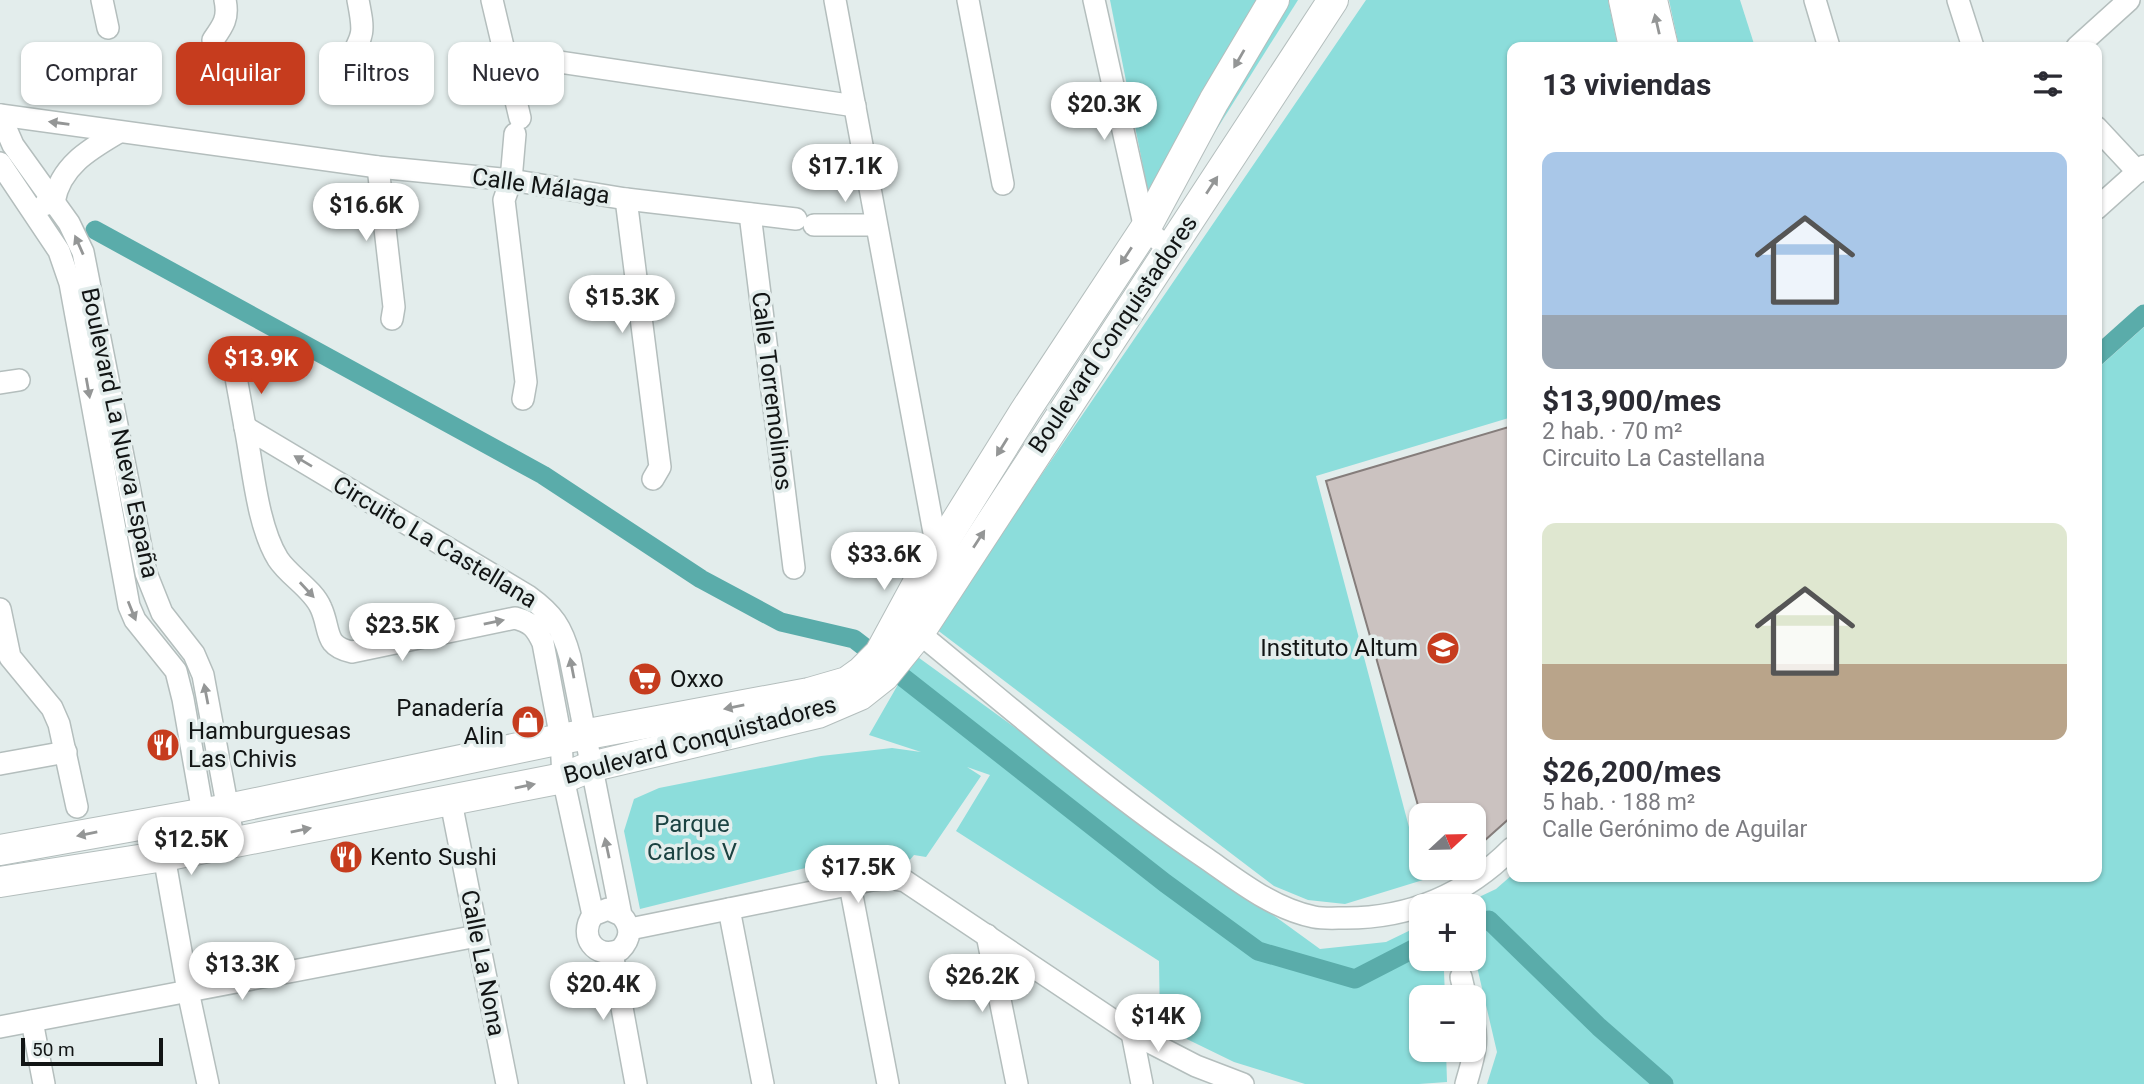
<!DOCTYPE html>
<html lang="es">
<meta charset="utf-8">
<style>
body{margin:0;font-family:Roboto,sans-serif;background:#f7f7f7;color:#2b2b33;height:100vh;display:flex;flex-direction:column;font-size:26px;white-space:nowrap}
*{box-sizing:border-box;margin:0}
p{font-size:23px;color:#7c7c81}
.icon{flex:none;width:38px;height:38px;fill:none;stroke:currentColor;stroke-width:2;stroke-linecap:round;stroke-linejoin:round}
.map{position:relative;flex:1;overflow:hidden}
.panel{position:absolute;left:1507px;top:42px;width:595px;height:840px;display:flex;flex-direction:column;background:#fff;border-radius:14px;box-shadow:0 2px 5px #0004}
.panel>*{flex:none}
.banner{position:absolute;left:21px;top:42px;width:665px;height:63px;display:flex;gap:14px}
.needle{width:46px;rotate:68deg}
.controls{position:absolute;left:1409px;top:803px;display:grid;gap:14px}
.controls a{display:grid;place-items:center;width:77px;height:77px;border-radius:14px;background:#fff;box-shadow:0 2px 5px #0004;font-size:35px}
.scale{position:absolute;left:21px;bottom:18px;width:142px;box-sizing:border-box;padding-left:7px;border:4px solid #121515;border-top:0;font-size:19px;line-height:24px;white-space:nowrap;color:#121515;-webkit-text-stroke:5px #e3edec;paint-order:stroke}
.price{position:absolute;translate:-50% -60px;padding:0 16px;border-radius:24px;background:#fff;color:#222;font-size:23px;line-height:46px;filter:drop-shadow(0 2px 4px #0008)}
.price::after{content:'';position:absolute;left:50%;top:42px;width:21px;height:16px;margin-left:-10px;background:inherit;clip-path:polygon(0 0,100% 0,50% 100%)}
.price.active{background:#c63c1e;color:#fff}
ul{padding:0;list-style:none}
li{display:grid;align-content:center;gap:14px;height:371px;padding:0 35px}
li span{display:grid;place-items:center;height:217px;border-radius:14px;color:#555}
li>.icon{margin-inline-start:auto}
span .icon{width:126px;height:126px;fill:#fffc;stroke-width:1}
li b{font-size:30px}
h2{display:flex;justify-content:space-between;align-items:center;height:84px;padding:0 35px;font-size:30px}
.pill{padding:0 24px;border-radius:14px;background:#fff;box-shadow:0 2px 5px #0004;font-size:24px;line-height:63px}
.pill.active{background:#c63c1e;color:#fff}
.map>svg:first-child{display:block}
.green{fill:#8cdddb}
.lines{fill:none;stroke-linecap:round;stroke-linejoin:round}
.canal{stroke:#5aacaa;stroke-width:19}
.building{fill:#cbc2c0;stroke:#857d7b;stroke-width:2}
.street-casing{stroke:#b4bebd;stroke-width:24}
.secondary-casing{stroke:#b4bebd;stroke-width:32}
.street{stroke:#fff;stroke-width:21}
.secondary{stroke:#fff;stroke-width:30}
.oneway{fill:#949696}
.labels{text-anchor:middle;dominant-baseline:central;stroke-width:7;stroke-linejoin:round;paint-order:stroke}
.street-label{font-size:24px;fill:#121515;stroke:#e3edec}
.poi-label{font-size:24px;fill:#121515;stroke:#e3edec;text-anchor:start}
.park-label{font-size:24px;fill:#1b4241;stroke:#e3edec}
</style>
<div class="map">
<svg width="2144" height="1084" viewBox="0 0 2144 1084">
<rect width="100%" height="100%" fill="#e3edec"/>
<!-- green -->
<g class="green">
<polygon points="1110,0 1298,0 1176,194 1149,197"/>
<polygon points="1366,0 1608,0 1618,47 1512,47 1512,417 1316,476 1423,880 1345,904 1308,900 1274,886 936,629"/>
<polygon points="1669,0 1740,0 1755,47 1679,47"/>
<polygon points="2144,327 2144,1084 1487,1084 1497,1052 1474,954 1474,906 1460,906 1496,889 1512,875 2096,877 2097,369"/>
<polygon points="915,655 1320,949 1386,942 1421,925 1421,959 1465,959 1444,971 1445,997 1421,998 1421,1050 1446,1050 1447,1082 1419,1084 1305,1084 1234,1062 1160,1026 1159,961 956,831 990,775 967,767 981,776 926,857 914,855 903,868 880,853 846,858 640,909 624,831 634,799 659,788 821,756 892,748 921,752 869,735"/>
</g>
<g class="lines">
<!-- canal -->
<g class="canal">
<polyline points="95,230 543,475 701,579 781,622 854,639 867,649"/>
<polyline points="2096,357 2144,314"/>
<polyline points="900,675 1165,883 1258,951 1355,979 1421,945"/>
<polyline points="1474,924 1489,920 1599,1027 1664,1084"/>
</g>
</g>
<!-- building -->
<polygon class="building" points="1512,426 1512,816 1474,850 1474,816 1421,816 1326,481"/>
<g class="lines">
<defs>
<g id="street">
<polyline points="102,0 108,28"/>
<polyline points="492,0 520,118"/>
<polyline points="835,0 938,554"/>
<polyline points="968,0 1003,184"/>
<polyline points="1094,0 1145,229 1170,249"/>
<polyline points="1815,0 1829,47"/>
<polyline points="1958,0 1973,47"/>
<path d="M213 40C223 26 229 18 225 0"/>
<polyline points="2077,47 2129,0"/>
<polyline points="505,54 855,106"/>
<path d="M348 62C365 34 364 31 358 0"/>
<polyline points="0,115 378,167 511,180 626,199 796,219"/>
<polyline points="0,115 13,145 69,223 83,252 146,573 162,613 194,654 203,675 234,842"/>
<polyline points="2096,127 2138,172"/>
<polyline points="515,134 511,180 504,200 526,382 523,399"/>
<polyline points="0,163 59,251 70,283 129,606 135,620 176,671 183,699 209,847"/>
<polyline points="378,167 394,307 392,319"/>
<polyline points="626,199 660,467 653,479"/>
<path d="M44 205 54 202C60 166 90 149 119 132"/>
<polyline points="2096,209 2144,166"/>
<polyline points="750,214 794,568"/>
<polyline points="814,225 876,225"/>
<polyline points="240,361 235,372 245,427"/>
<polyline points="0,383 19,380"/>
<polyline points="0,609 10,657 52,708 59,724 77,807"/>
<path d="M919 633C1013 710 1106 791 1207 859 1240 882 1274 909 1314 917 1324 919 1336 918 1346 918 1411 918 1466 894 1512 848"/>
<polyline points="0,764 66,752"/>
<polyline points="451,802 507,1084"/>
<polyline points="164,856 188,991 208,1084"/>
<polyline points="850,885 888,1084"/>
<polyline points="729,909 763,1084"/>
<path d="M593 915 563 778 561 739 543 643C536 628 531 622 515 618L352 652C323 646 331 630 321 608 313 589 289 576 278 559 257 525 253 467 245 427L528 596C553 614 562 627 570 657L621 915C632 927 631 939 620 950 595 960 578 936 593 915L608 909 621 915"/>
<polyline points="630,929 872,880 889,878 905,881 1132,1033 1196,1066 1243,1084"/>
<polyline points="987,935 1017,1084"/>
<polyline points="612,953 636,1084"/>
<polyline points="1461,977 1466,998"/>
<polyline points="32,1021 44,1084"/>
<polyline points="0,1027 477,936"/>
<polyline points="1132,1033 1142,1084"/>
<path d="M1466 1084C1471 1065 1479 1045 1474 1025"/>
</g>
<g id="secondary">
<polyline points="1624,0 1634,47"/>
<polyline points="1652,0 1663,47"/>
<polyline points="0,850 228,809 561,739 809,693 847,682 861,672 880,653 918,583 1025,411 1145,229 1214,101 1274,0"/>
<polyline points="0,882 164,856 563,778 590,767 818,713 860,695 884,676 919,633 1333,0"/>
</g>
</defs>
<!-- street casing -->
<use href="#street" class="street-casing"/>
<!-- secondary casing -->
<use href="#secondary" class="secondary-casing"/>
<!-- street -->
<use href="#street" class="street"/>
<!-- secondary -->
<use href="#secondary" class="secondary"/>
</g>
<!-- one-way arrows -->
<defs><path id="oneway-solid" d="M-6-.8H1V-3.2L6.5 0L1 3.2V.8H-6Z" transform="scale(1.75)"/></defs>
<g class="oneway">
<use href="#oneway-solid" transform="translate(1657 24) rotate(-103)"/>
<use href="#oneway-solid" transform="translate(1239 59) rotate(120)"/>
<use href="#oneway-solid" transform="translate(59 123) rotate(-172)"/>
<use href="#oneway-solid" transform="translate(1212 185) rotate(-57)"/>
<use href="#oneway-solid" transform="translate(79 245) rotate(-114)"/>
<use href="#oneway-solid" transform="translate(1126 256) rotate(123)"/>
<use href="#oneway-solid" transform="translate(88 388) rotate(80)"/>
<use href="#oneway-solid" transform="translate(1002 447) rotate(122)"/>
<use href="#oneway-solid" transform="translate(303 461) rotate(-149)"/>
<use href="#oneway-solid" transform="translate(979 539) rotate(-57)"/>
<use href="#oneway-solid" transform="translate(307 590) rotate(47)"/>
<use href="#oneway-solid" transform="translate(132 611) rotate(68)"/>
<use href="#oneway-solid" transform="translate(494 622) rotate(-12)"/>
<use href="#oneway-solid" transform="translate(572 668) rotate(-101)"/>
<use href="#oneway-solid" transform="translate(206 694) rotate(-101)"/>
<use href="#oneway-solid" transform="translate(734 707) rotate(169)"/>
<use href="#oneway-solid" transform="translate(525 786) rotate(-12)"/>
<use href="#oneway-solid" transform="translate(301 830) rotate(-11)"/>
<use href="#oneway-solid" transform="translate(87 834) rotate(169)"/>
<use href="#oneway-solid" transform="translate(607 848) rotate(-102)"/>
</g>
<!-- icons -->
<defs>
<symbol id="school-disc" viewBox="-11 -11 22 22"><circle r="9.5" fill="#c63c1e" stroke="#e3edec"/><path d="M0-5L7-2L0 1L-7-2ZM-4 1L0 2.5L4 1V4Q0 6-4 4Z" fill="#fff"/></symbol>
<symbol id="supermarket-disc" viewBox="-11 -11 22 22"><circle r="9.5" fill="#c63c1e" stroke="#e3edec"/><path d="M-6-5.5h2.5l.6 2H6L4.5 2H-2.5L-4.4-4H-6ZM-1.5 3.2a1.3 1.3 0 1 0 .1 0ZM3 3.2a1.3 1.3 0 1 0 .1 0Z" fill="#fff"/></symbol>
<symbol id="shop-disc" viewBox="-11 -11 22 22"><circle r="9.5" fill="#c63c1e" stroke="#e3edec"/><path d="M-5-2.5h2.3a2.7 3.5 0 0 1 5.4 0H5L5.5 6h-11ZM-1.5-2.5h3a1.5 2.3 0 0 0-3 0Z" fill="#fff"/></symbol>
<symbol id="restaurant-disc" viewBox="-11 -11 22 22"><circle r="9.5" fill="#c63c1e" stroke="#e3edec"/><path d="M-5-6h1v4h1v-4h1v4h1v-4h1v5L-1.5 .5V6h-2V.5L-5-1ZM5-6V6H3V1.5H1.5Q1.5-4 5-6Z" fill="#fff"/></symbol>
</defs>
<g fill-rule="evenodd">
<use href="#school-disc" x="1424" y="629" width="38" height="38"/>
<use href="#supermarket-disc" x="626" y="660" width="38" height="38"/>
<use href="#shop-disc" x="509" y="703" width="38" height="38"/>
<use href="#restaurant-disc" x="144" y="726" width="38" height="38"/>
<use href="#restaurant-disc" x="327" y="838" width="38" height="38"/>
</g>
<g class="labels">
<!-- street labels -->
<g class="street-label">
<text transform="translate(541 186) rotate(8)">Calle Málaga</text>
<text transform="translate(1113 334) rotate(-56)">Boulevard Conquistadores</text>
<text transform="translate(772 391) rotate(83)">Calle Torremolinos</text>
<text transform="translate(120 433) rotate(78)">Boulevard La Nueva España</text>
<text transform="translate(435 542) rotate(31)">Circuito La Castellana</text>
<text transform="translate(700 740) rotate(-15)">Boulevard Conquistadores</text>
<text transform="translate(483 963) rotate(79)">Calle La Nona</text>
</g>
<!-- poi labels -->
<g class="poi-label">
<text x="1418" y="648" text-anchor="end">Instituto Altum</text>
<text x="670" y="679">Oxxo</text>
<text x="504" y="708" text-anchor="end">Panadería<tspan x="504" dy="28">Alin</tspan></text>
<text x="188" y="731">Hamburguesas<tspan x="188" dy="28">Las Chivis</tspan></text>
<text x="370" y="857">Kento Sushi</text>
</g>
<!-- park labels -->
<g class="park-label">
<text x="692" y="824">Parque<tspan x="692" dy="28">Carlos V</tspan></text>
</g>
</g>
</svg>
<div class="controls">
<a><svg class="needle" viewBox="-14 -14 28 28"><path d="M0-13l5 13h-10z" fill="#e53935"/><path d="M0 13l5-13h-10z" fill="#7c7c81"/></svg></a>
<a>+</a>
<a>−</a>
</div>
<div class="scale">50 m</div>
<b class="price" style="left:1104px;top:142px">$20.3K</b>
<b class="price" style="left:845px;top:204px">$17.1K</b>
<b class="price" style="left:366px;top:243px">$16.6K</b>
<b class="price" style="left:622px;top:335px">$15.3K</b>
<b class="price active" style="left:261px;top:396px">$13.9K</b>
<b class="price" style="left:884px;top:592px">$33.6K</b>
<b class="price" style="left:402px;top:663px">$23.5K</b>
<b class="price" style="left:191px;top:877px">$12.5K</b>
<b class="price" style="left:858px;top:905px">$17.5K</b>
<b class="price" style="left:242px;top:1002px">$13.3K</b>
<b class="price" style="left:982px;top:1014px">$26.2K</b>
<b class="price" style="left:603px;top:1022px">$20.4K</b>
<b class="price" style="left:1158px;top:1054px">$14K</b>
<div class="banner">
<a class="pill">Comprar</a>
<a class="pill active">Alquilar</a>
<a class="pill">Filtros</a>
<a class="pill">Nuevo</a>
</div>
<section class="panel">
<h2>13 viviendas<svg class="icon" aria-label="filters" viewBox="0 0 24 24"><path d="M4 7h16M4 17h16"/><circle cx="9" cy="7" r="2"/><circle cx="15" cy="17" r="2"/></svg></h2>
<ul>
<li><span style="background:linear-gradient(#a9c7e8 75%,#9aa5b1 0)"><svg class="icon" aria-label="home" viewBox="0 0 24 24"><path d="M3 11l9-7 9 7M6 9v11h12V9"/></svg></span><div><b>$13,900/mes</b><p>2 hab. · 70 m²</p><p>Circuito La Castellana</p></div></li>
<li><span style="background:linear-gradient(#dfe7d0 65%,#b9a48a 0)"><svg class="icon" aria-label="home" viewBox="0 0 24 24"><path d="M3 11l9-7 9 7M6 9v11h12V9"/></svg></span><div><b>$26,200/mes</b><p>5 hab. · 188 m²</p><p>Calle Gerónimo de Aguilar</p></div></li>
</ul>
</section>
</div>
